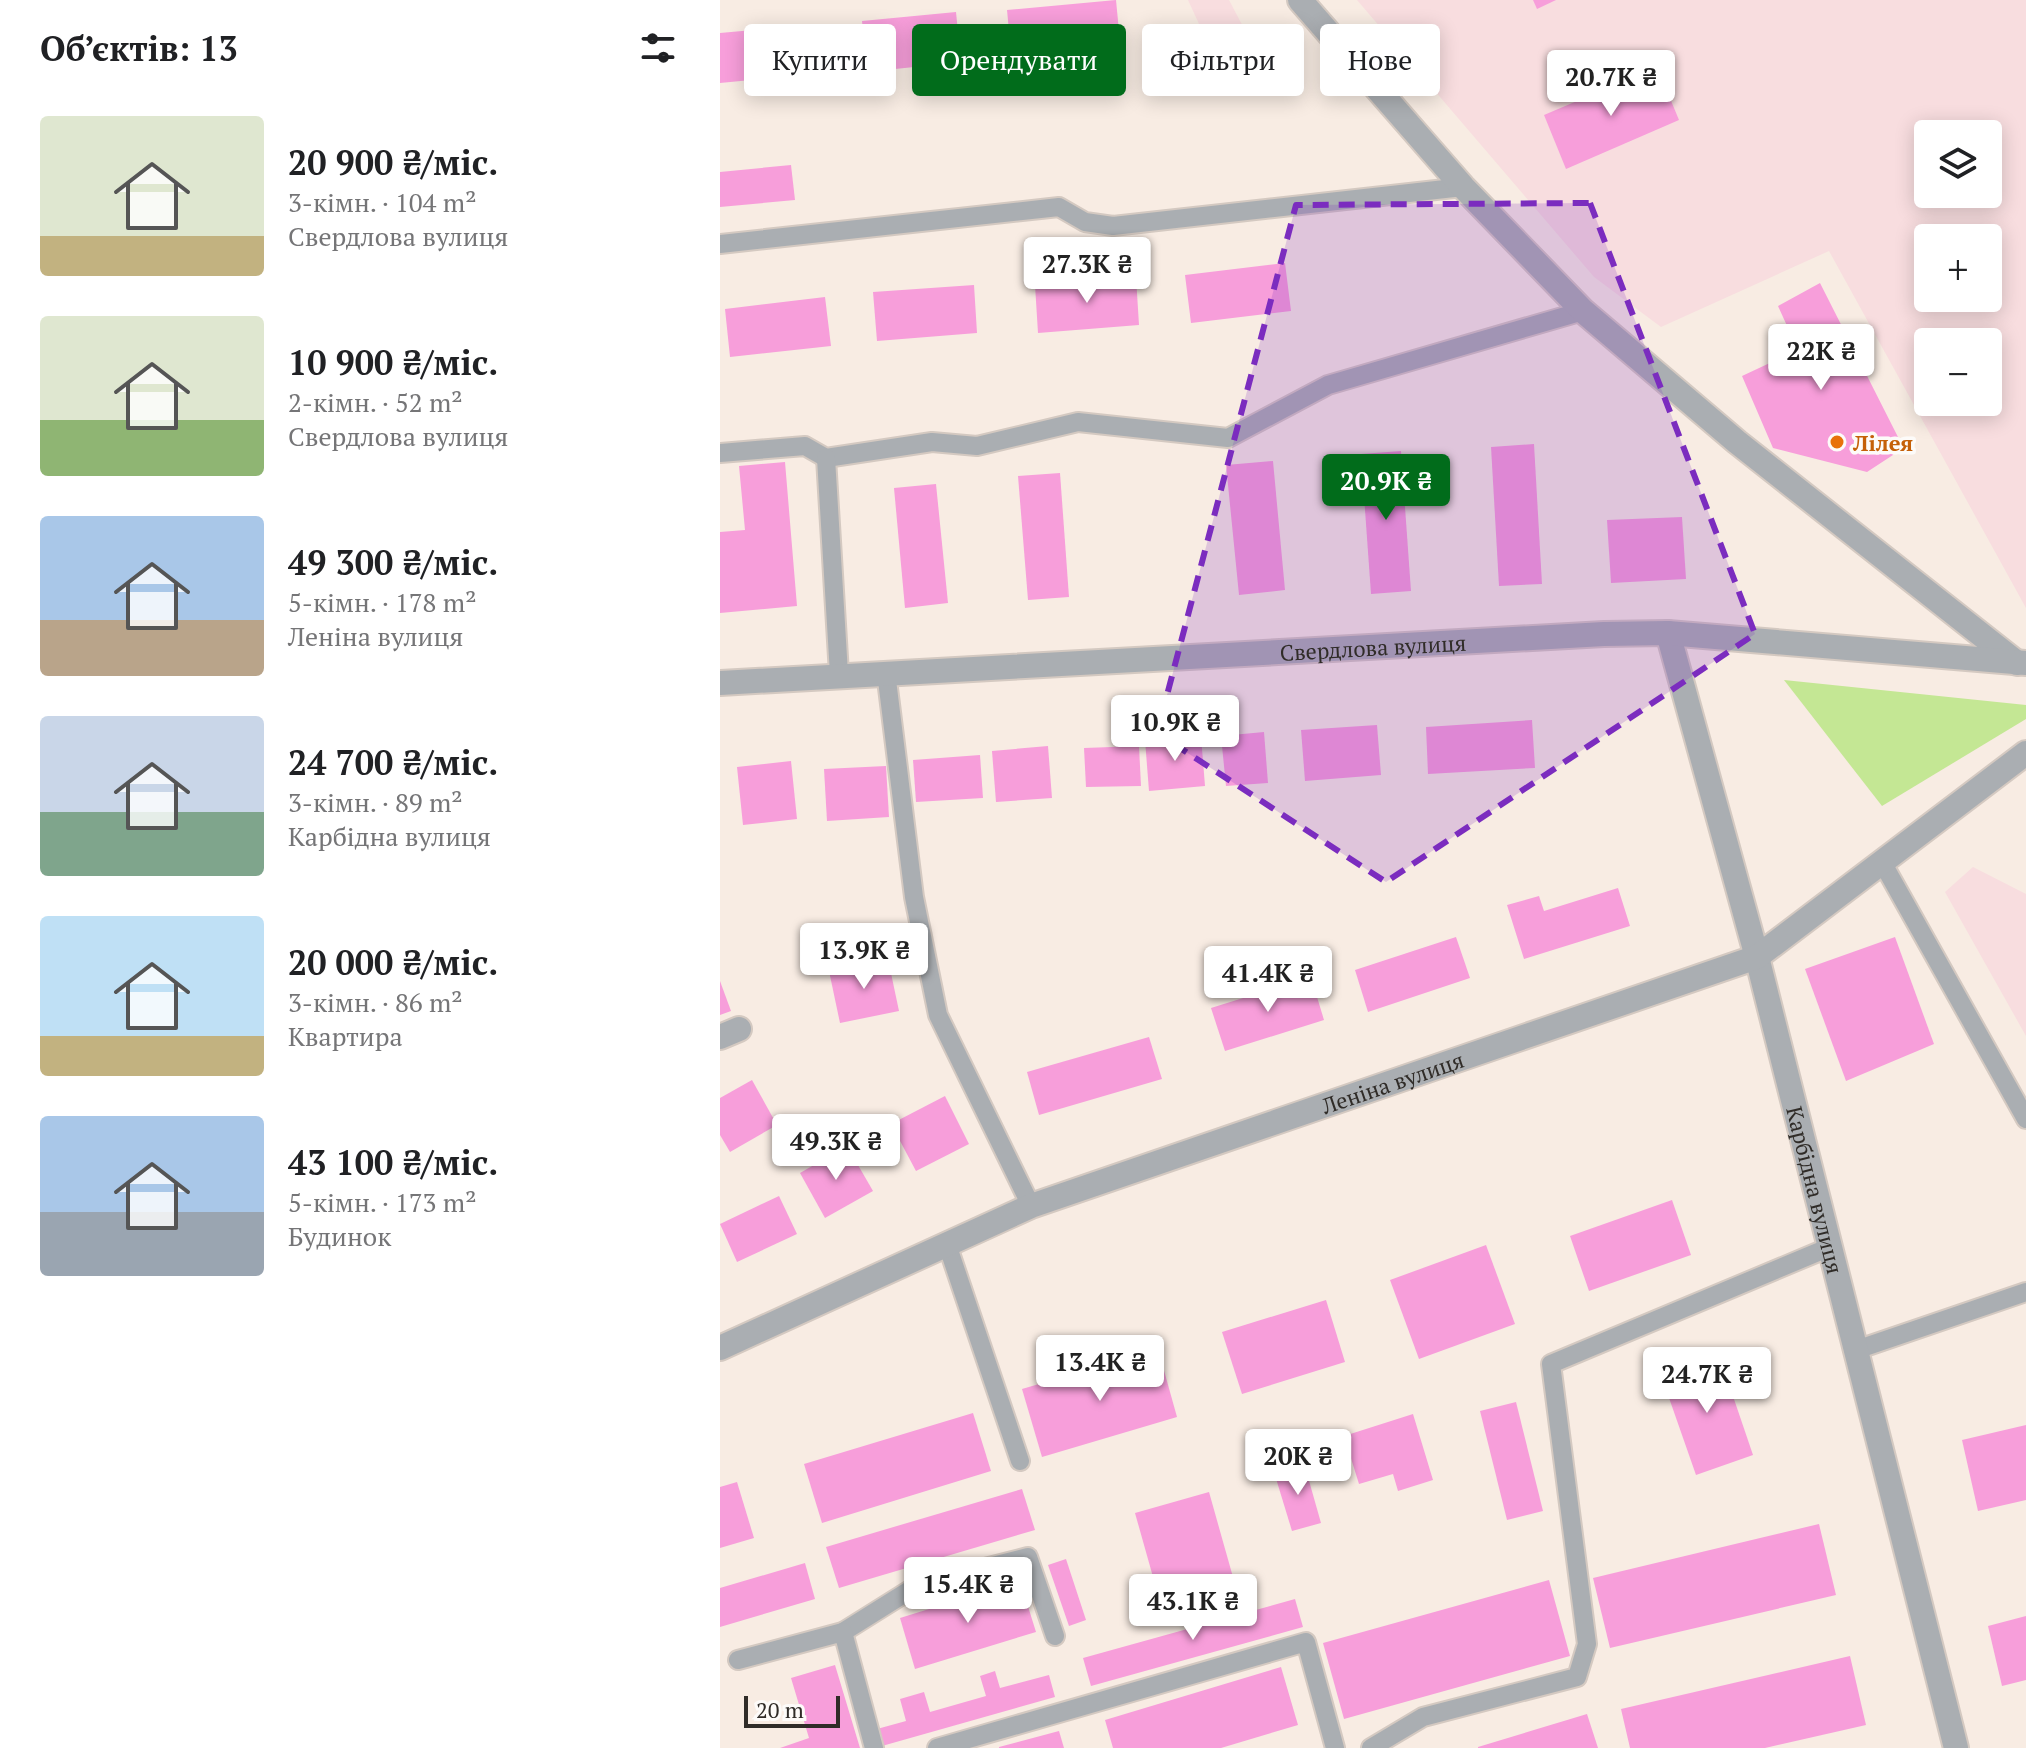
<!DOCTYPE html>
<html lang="uk">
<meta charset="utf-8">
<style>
body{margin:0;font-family:"PT Serif",serif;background:#f2f2f2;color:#202124;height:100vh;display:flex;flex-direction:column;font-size:30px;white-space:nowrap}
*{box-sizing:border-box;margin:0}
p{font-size:26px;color:#757577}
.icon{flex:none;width:44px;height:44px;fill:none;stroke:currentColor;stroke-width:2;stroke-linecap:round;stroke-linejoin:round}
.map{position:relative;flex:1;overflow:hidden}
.details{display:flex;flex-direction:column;background:#fff;width:720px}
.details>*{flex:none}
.hud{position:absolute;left:24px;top:24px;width:760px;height:72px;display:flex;gap:16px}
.fabs{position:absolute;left:1194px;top:120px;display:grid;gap:16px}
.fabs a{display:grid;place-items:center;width:88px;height:88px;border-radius:8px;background:#fff;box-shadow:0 4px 20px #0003;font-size:40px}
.scale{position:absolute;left:24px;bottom:20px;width:96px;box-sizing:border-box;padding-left:8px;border:4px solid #302c28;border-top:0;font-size:22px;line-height:28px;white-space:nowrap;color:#302c28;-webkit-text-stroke:6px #fdfbf9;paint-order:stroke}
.price{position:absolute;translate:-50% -68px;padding:0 18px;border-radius:8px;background:#fff;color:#222;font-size:26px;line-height:52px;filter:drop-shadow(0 2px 4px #0008)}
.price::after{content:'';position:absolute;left:50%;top:48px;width:24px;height:18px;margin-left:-12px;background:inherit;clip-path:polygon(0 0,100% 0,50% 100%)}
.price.on{background:#016c1b;color:#fff}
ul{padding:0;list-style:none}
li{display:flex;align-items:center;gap:24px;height:200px;padding:0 40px}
li span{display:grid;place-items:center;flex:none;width:224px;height:160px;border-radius:8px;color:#555}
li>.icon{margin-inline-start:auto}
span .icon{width:96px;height:96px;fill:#fffc;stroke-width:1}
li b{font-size:34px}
h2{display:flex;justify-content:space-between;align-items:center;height:96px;padding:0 40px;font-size:34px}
.tag{padding:0 28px;border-radius:8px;background:#fff;box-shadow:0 4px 20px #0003;font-size:28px;line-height:72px}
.tag.on{background:#016c1b;color:#fff}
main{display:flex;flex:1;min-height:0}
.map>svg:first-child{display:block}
.industrial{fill:#f8dddf;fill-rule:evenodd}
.green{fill:#c4e794}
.building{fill:#f79eda}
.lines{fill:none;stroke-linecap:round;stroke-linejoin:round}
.service-casing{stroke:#d4c9c1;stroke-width:22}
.minor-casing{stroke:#d4c9c1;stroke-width:28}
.tertiary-casing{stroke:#d4c9c1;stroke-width:28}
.service{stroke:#aaaeb2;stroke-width:18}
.minor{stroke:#aaaeb2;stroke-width:24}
.tertiary{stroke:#aaaeb2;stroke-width:24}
.marked{fill:#7b2cbf;fill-opacity:0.2;stroke:#7b2cbf;stroke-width:6;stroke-dasharray:16 10;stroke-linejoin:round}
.food-dot{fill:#e8710a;stroke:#fdfbf9;stroke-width:3}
.labels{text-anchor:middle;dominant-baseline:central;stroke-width:7;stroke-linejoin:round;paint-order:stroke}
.food-label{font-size:22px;font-weight:bold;fill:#c56008;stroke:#fdfbf9;text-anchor:start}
.street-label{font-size:22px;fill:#302c28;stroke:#fdfbf9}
</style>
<main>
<section class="details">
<h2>Об’єктів: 13<svg class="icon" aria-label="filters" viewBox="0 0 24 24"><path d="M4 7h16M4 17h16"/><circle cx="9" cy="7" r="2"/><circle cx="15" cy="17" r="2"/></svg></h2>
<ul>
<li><span style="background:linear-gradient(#dfe7d0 75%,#c2b280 0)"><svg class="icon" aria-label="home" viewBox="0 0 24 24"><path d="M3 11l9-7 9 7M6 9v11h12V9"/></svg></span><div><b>20 900 ₴/міс.</b><p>3-кімн. · 104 m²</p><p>Свердлова вулиця</p></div></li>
<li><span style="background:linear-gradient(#dfe7d0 65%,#8fb573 0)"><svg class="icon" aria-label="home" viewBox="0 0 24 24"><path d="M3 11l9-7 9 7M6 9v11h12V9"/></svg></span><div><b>10 900 ₴/міс.</b><p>2-кімн. · 52 m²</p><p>Свердлова вулиця</p></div></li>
<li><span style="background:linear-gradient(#a9c7e8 65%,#b9a48a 0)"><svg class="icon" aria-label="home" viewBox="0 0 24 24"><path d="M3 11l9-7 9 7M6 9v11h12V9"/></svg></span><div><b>49 300 ₴/міс.</b><p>5-кімн. · 178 m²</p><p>Леніна вулиця</p></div></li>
<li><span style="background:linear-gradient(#c9d6e8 60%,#7fa58c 0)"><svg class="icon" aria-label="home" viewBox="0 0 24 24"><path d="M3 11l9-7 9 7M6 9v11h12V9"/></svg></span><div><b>24 700 ₴/міс.</b><p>3-кімн. · 89 m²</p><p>Карбідна вулиця</p></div></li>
<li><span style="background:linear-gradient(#bfe0f5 75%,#c2b280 0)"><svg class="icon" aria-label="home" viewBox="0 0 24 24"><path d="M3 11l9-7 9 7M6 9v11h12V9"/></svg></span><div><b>20 000 ₴/міс.</b><p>3-кімн. · 86 m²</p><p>Квартира</p></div></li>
<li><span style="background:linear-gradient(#a9c7e8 60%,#9aa5b1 0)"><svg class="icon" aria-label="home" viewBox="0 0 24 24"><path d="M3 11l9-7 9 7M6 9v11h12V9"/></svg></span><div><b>43 100 ₴/міс.</b><p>5-кімн. · 173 m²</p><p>Будинок</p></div></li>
</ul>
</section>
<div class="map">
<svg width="1306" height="1748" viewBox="0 0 1306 1748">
<rect width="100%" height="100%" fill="#f8ece3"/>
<!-- industrial -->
<g class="industrial">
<polygon points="468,0 509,0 539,57 497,63"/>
<path d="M637 0H1306V608L1109 251 941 327 874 277ZM1208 134H1268V194H1208ZM1208 238H1268V298H1208ZM1208 342H1268V402H1208Z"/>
<polygon points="1253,867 1306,894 1306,1036 1225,892"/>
</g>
<!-- green -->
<polygon class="green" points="1064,680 1306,705 1306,719 1162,806"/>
<!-- building -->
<g class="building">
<polygon points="396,0 401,52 292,62 287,10"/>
<polygon points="813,0 836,0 817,9"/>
<polygon points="236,12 241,62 147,72 142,21"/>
<polygon points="86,25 91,74 0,83 0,33"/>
<polygon points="937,67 959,120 846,169 824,115"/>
<polygon points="71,165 75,200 0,207 0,172"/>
<polygon points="565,263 571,311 471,323 465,275"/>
<polygon points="416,277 419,325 318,333 315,285"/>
<polygon points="1100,283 1179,439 1173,455 1147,472 1053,448 1022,376 1078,350 1058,306"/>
<polygon points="254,285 257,333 157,341 153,292"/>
<polygon points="105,297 111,346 10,357 5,309"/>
<polygon points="814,444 822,584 779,586 771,447"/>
<polygon points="681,451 691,591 651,594 641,454"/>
<polygon points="553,461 565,590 519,595 506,465"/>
<polygon points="65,462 77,606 0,613 0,532 25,530 19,466"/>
<polygon points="340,473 349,597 308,600 298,476"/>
<polygon points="216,484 228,603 185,608 174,488"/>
<polygon points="962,517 966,579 891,583 887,520"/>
<polygon points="812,720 815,768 708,774 706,727"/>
<polygon points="657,725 661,775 585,781 581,730"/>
<polygon points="544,732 548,783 506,786 501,736"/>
<polygon points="481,736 485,786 429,791 425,740"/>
<polygon points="328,746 332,798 276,802 272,751"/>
<polygon points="419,746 421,786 366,787 364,748"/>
<polygon points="260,755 263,798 196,802 193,760"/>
<polygon points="71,761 77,819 23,825 17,767"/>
<polygon points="166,766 169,817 107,821 104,769"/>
<polygon points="898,888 910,926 804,959 787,905 819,896 824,911"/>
<polygon points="736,937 750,978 648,1012 635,970"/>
<polygon points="1175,937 1214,1044 1126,1081 1085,969"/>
<polygon points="168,959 179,1011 120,1023 109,971"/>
<polygon points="591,977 604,1020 505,1051 491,1008"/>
<polygon points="0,981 11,1011 0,1015"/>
<polygon points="429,1037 442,1079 319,1115 307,1072"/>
<polygon points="32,1080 57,1125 10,1152 0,1135 0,1098"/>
<polygon points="225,1096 249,1144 196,1171 171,1124"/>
<polygon points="127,1146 153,1191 105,1218 80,1173"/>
<polygon points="59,1196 77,1234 17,1262 0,1224"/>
<polygon points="952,1200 971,1255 869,1291 850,1236"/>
<polygon points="766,1245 795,1324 699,1359 670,1280"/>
<polygon points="606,1300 625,1362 522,1394 502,1332"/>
<polygon points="438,1349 457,1417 322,1457 302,1389"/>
<polygon points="999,1355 1033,1455 976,1475 941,1375"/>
<polygon points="796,1402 823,1511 787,1520 760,1411"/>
<polygon points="253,1413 271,1471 102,1523 84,1464"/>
<polygon points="693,1414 713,1480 678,1491 673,1474 639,1484 624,1436"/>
<polygon points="1306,1425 1306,1500 1258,1511 1242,1440"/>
<polygon points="584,1463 601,1523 572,1531 554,1472"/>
<polygon points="17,1482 34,1538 0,1548 0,1487"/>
<polygon points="302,1489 315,1530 119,1588 106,1547"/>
<polygon points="489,1492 520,1602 446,1623 415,1513"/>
<polygon points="1099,1524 1116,1595 890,1648 873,1578"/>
<polygon points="346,1559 366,1620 349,1626 328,1565"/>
<polygon points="85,1563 95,1599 0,1627 0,1588"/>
<polygon points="829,1580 850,1656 624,1719 603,1643"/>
<polygon points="300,1581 316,1632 195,1669 180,1618"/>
<polygon points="575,1599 583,1627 371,1686 363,1658"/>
<polygon points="1306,1616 1306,1680 1282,1686 1268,1626"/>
<polygon points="1130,1656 1146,1725 1045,1748 910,1748 901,1709"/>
<polygon points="115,1665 140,1748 60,1748 89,1738 71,1678"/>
<polygon points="561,1667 578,1725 501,1748 393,1748 385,1720"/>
<polygon points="275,1671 280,1688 329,1675 335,1697 162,1746 157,1729 186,1721 180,1699 204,1692 210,1712 266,1696 260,1676"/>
<polygon points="867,1714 878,1748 758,1748 758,1747"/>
<polygon points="339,1731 344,1748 279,1748 279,1747"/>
</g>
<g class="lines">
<defs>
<g id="service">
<polyline points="0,244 339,207 365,222 393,226 743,187"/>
<polyline points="0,453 85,446 106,458 212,442 257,446 358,422 508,438 608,385 863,311"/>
<polyline points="106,458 119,674"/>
<polyline points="166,672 194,897 218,1015 311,1206"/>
<polyline points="1162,862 1306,1119"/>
<polyline points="227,1244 300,1461"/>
<polyline points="1136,1350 1306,1292"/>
<polyline points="123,1632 198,1585 308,1557 335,1636"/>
<polyline points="18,1660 123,1632 154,1748"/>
<polyline points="217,1748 586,1642 615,1748"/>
<polyline points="651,1748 703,1717 857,1677 867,1644 831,1364 1110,1247"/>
</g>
<g id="minor">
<polyline points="580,0 743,187 863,311 1017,442 1297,663"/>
<path id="s1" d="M948 633 1037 957 1236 1748"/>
<polyline points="0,1037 19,1029"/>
<path id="s2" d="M0 1348 311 1206 1037 957 1306 753"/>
</g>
<g id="tertiary">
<path id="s3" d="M0 683 884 634 948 633 1306 663"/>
</g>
</defs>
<!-- service casing -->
<use href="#service" class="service-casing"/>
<!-- minor casing -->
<use href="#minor" class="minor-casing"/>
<!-- tertiary casing -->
<use href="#tertiary" class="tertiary-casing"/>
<!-- service -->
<use href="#service" class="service"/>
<!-- minor -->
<use href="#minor" class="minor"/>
<!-- tertiary -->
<use href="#tertiary" class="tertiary"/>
</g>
<!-- marked area -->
<path class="marked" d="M870 203 1035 634 666 882 437 733 576 205Z"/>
<!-- markers -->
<circle class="food-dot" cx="1117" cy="442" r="8"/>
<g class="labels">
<!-- food labels -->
<g class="food-label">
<text x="1133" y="442">Лілея</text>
</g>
<!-- street labels -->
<g class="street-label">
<text stroke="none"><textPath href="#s3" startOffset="654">Свердлова вулиця</textPath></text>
<text stroke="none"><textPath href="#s2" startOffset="724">Леніна вулиця</textPath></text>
<text stroke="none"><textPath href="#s1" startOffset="576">Карбідна вулиця</textPath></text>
</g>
</g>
</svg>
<div class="fabs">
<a><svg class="icon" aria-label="layers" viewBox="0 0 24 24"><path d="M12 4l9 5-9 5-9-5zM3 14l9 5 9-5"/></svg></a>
<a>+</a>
<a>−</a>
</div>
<div class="scale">20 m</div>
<b class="price" style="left:891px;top:118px">20.7K ₴</b>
<b class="price" style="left:367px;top:305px">27.3K ₴</b>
<b class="price" style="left:1101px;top:392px">22K ₴</b>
<b class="price on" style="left:666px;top:522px">20.9K ₴</b>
<b class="price" style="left:455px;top:763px">10.9K ₴</b>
<b class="price" style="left:144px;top:991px">13.9K ₴</b>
<b class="price" style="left:548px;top:1014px">41.4K ₴</b>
<b class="price" style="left:116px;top:1182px">49.3K ₴</b>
<b class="price" style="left:380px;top:1403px">13.4K ₴</b>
<b class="price" style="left:987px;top:1415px">24.7K ₴</b>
<b class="price" style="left:578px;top:1497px">20K ₴</b>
<b class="price" style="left:248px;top:1625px">15.4K ₴</b>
<b class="price" style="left:473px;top:1642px">43.1K ₴</b>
<div class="hud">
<a class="tag">Купити</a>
<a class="tag on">Орендувати</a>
<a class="tag">Фільтри</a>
<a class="tag">Нове</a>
</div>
</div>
</main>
